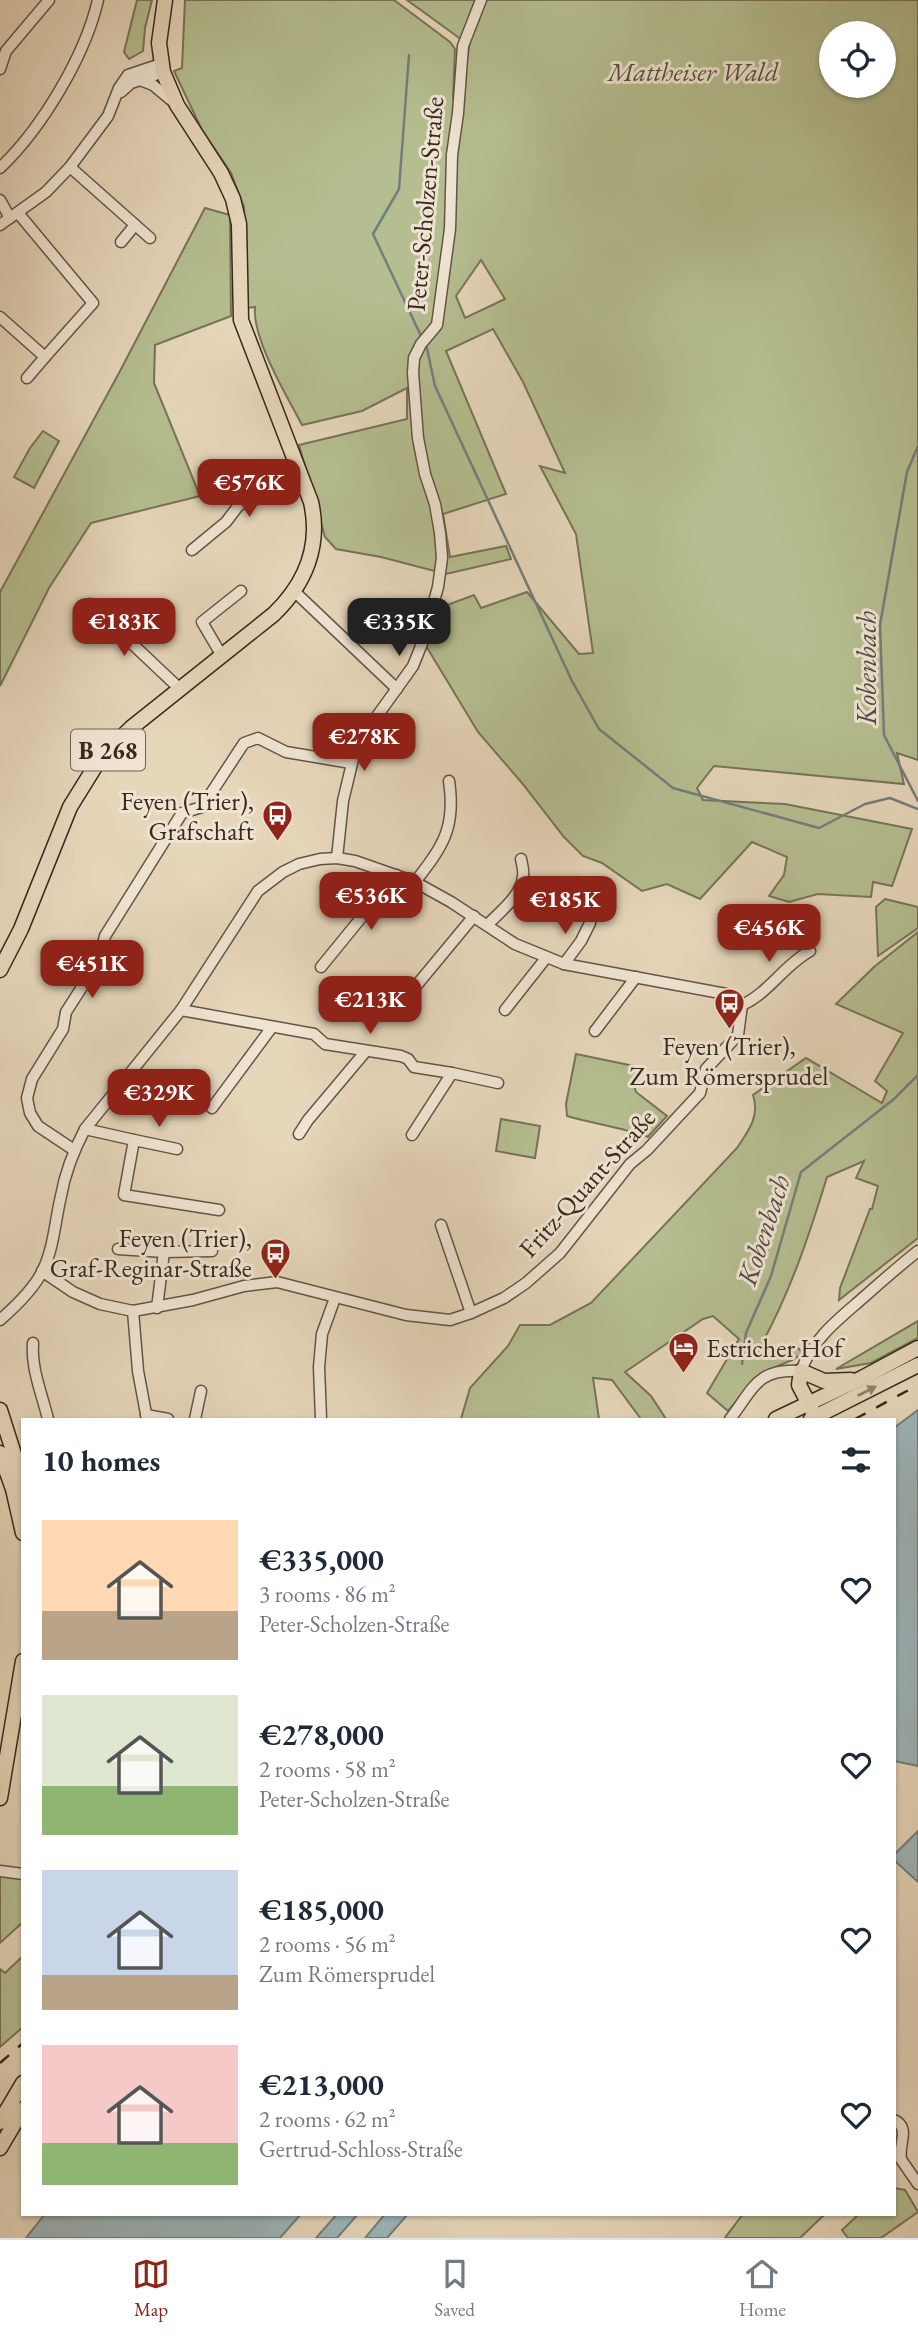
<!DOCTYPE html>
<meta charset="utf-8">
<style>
body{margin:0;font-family:"EB Garamond",serif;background:#f6f6f7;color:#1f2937;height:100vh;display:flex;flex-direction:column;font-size:26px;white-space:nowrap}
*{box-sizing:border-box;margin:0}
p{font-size:23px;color:#747a83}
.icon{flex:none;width:38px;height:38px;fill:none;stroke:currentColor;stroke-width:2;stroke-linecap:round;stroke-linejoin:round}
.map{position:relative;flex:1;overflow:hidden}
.sheet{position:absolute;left:21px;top:1418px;width:875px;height:798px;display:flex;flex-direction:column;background:#fff;border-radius:0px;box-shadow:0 2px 5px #0004}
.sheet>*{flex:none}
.buttons{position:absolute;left:819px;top:21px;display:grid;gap:14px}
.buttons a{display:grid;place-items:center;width:77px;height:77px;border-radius:50%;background:#fff;box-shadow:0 2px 5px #0004;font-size:35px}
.price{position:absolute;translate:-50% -60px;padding:0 16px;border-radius:14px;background:#8f2418;color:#fff;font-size:23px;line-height:46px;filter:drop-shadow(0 2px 4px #0008)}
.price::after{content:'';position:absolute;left:50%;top:42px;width:21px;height:16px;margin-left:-10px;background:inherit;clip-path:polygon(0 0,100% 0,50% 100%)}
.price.active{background:#222;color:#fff}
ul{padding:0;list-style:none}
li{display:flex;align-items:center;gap:21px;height:175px;padding:0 21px}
li span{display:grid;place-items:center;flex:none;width:196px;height:140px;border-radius:0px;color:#555}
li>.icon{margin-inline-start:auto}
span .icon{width:84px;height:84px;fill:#fffc;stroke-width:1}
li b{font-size:30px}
h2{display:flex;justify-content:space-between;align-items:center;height:84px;padding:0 21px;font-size:30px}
.dock{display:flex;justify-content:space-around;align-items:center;height:98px;border-top:2px solid #e0e1e3;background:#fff;font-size:19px;color:#747a83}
.dock a{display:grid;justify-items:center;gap:4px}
.dock .active{color:#8f2418}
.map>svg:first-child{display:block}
.green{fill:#b5be90;stroke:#767458;stroke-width:2;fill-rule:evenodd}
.water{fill:#9cb6bb;stroke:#747e7d;stroke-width:2}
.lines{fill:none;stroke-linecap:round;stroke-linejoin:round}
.stream{stroke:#747e7d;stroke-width:2.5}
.minor-casing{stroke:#645446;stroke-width:13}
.major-casing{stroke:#38291f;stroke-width:17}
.minor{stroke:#efe4d2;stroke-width:10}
.major{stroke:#e6d6ba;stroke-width:14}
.rail{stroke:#38291f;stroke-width:2.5;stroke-dasharray:12 12;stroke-linecap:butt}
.oneway{fill:#8f806c}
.labels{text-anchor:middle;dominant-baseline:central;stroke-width:6;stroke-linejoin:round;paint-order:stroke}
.shield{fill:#efe4d2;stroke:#6f6155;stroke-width:2}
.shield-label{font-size:24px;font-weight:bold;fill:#38291f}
.park-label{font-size:26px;font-style:italic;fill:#574e3b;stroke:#efe4d2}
.street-label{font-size:26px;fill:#38291f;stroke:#efe4d2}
.poi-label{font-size:26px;fill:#38291f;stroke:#efe4d2;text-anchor:end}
.water-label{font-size:28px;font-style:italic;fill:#514c46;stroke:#efe4d2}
</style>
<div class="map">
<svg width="918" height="2238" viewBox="0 0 918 2238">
<rect width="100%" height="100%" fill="#e6d6ba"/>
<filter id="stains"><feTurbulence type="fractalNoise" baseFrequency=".00286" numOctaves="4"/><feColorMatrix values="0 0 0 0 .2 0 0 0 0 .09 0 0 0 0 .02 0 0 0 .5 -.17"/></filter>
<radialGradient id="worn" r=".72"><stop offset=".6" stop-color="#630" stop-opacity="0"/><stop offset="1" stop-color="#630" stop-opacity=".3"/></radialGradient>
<!-- green -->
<g class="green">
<polygon points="137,0 152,0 145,28 143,51 129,59 124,52"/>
<path d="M185 0H394L450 42 455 49 453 98 460 99 471 36 485 0H918V760L897 753 904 784 714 766 697 788 703 800 785 804 912 829 892 886 873 882 871 897 818 894 789 902 769 896 784 875 787 857 752 842 700 899 667 884 642 891 602 863 583 856 564 837 522 783 478 732 423 641 439 608 474 595 481 608 527 592 579 654 593 653 576 534 540 466 565 473 523 382 493 329 446 351 506 494 443 514 450 557 506 546 511 559 446 574 381 557 336 549 325 537 299 445 407 419V388L362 411 302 425C287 396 252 339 255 307L247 308 244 207 231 173 202 130 174 71 182 68ZM831 33H884V86H831ZM481 260 505 299 465 318 456 296Z"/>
<polygon points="407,0 477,0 462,40"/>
<polygon points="205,208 230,215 231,316 155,345 154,383 200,496 91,523 49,588 0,686 0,592 119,373"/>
<polygon points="43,431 59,441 34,488 14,477 30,448"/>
<polygon points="885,899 918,907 918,928 878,956 876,907"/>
<path d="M918 932V1238L839 1300 840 1288 870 1209H872L878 1186 856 1178 864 1161 827 1177C809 1236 790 1293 760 1347L766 1355 798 1348 803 1353 792 1360 761 1373 728 1411 707 1393 739 1339 713 1316 703 1319 625 1372 651 1396 666 1419H641L612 1380 593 1378 599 1419H461L470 1388 508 1346 520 1325H550L591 1303 737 1148C749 1130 760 1116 753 1095L806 1058 882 1103 887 1091 875 1081 903 1033 836 1004 874 967Z"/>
<path d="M576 1054 639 1067 633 1082 636 1092 667 1116 648 1137C622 1127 594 1124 567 1116L566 1104Z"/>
<polygon points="501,1119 540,1126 535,1158 496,1151"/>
<polygon points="918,1321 918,1338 871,1363 836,1369"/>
<polygon points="0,1874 23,1879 23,1922 0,1943"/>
<polygon points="23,1956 23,2027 0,2047 0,1969 5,1973"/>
<polygon points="894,2188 905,2190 918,2212 881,2238 848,2238 842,2230 859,2214 894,2214"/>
<polygon points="743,2214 825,2214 800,2238 725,2238"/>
</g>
<!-- water -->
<g class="water">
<polygon points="918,1410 918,1766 894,1761 894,1428"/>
<polygon points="918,1831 918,1882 894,1860 894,1855"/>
<polygon points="45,2214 301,2214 280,2238 26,2238"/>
<polygon points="337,2214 358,2214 337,2238 316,2238"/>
<polygon points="385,2214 408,2214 387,2238 365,2238"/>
</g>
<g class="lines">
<!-- stream -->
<g class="stream">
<polyline points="409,55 399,189 373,234 422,338"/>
<polyline points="426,344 435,386 572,681 599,729 673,788 819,828 865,804 890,798 918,809"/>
<polyline points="918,446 907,472 880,625 884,735 918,801"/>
<polyline points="742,1364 746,1333 771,1276 801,1172 894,1099 918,1075"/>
</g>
<defs>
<g id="minor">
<polyline points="0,69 6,51 49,0"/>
<polyline points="140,80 153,85 177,105"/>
<polyline points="121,92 131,83 155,75 161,64"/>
<polyline points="70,167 150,238"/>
<path d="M0 168C42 128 85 56 98 0"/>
<polyline points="0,200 10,218"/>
<polyline points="0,225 46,192 70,167 108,116 119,88 128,75 161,64"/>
<polyline points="121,242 135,225"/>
<polyline points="0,317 45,357 93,303 18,213"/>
<polyline points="27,378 45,357"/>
<polyline points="192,550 226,522 239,505 304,482"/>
<polyline points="295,592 397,689"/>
<polyline points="90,604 180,689"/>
<polyline points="222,656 202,622 241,591"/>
<polyline points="337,858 343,801 354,755 362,737 413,666 423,641 438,587 442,558 440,533 435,504 425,474 418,438 413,373 414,358 421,344 437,325 450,229 452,155 458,113 463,46 481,0"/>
<path d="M415 882C443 846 456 828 449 781"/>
<path d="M487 925C499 913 522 895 523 876 524 871 522 864 521 859"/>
<polyline points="564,964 581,941 590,923"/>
<polyline points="321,967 396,875"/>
<polyline points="416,986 474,916"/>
<path d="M742 1005C769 993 784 965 810 951"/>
<polyline points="181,1010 314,1034 325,1044 401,1056 408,1059 414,1067 452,1073 412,1135"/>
<polyline points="505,1010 546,958"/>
<polyline points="595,1031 636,977"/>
<polyline points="452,1073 498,1083"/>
<polyline points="212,1108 272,1027"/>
<polyline points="85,1129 134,1140 124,1195 219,1210"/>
<polyline points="299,1134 308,1120 366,1051"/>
<polyline points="134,1140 177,1149"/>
<polyline points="74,1150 38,1126 30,1113 27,1098 32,1079 63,1029 66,1012 98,962 105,936 182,813 202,807 244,743 258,738 286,752 351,763"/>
<polyline points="441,1225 471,1313"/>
<polyline points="118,1249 164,1252 212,1251"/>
<polyline points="42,1271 73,1292 100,1304 133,1311 193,1300 244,1286 277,1282 406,1315 450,1320 471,1313 504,1298 526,1283 560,1253 630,1164 647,1150 700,1093 706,1069 738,1035 742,1005"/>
<polyline points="157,1308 164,1252"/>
<polyline points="133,1311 138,1371 147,1419"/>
<path d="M0 1320C16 1306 34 1289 43 1270 54 1247 55 1221 61 1196 65 1173 74 1150 85 1129L181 1010 258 891 283 872 299 864 320 859 337 858 355 861 415 882 451 902 515 944 564 964 726 994 737 999 742 1005"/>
<path d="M33 1343C31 1369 42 1394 48 1419"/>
<polyline points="146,1415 168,1419"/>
<polyline points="195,1419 201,1391"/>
<polyline points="321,1419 319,1367 322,1334 335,1298"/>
<path d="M730 1419C754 1388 757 1368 801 1371 813 1338 839 1319 864 1297 882 1281 899 1266 918 1251"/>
<polyline points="0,1871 23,1874"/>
<path d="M894 2120C911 2128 898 2144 901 2159"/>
<polyline points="898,2155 918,2184"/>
</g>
<g id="major">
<path d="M0 970 21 929 70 807 101 757 131 728 274 614C305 584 321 546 311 502L241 320 239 224 233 199 221 173 177 105 163 72 159 43 165 0"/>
<polyline points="0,1410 14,1454 23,1496"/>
<polyline points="812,1410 799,1385 801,1371 824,1381 851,1380"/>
<polyline points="776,1419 862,1378 918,1348"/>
<polyline points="811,1419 918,1365"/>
<polyline points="0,1453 13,1489 23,1533"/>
<polyline points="0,1798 23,1661"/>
<polyline points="0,2122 23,2083"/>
<polyline points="0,2148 23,2109"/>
</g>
</defs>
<!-- minor casing -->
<use href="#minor" class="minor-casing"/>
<!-- major casing -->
<use href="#major" class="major-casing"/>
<!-- minor -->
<use href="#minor" class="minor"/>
<!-- major -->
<use href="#major" class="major"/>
<!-- rail -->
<g class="rail">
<polyline points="855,1419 918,1385"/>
<polyline points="0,2063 23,2043"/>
</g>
</g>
<!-- one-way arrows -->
<defs><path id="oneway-solid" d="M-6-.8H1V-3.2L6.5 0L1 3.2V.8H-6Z" transform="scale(1.75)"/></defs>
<use class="oneway" href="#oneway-solid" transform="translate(867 1391) rotate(-27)"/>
<!-- icons -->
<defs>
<symbol id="bus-pin" viewBox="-11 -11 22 30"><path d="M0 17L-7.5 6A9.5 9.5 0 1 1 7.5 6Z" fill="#8f2418" stroke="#efe4d2"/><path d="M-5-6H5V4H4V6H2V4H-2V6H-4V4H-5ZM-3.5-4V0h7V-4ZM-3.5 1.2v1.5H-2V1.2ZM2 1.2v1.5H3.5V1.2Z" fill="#fff"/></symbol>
<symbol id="hotel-pin" viewBox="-11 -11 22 30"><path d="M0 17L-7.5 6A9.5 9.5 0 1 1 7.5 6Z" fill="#8f2418" stroke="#efe4d2"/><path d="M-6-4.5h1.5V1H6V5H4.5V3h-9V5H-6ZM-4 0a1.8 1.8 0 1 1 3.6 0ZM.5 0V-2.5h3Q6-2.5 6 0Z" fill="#fff"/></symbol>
</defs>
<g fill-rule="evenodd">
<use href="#bus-pin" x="260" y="798" width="35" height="47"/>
<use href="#bus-pin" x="712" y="986" width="35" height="47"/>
<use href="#bus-pin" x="258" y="1236" width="35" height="47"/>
<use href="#hotel-pin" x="666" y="1330" width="35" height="47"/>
</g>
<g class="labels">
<!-- shield labels -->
<rect class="shield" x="71" y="729.5" width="74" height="41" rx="5"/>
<g class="shield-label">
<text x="108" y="750">B 268</text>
</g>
<!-- park labels -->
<g class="park-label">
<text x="693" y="72">Mattheiser Wald</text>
</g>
<!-- street labels -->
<g class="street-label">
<text transform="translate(425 204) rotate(-85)">Peter-Scholzen-Straße</text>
<text transform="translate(587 1183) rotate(-48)">Fritz-Quant-Straße</text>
</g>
<!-- poi labels -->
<g class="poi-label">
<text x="254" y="801">Feyen (Trier),<tspan x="254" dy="30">Grafschaft</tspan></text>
<text x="729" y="1046" text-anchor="middle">Feyen (Trier),<tspan x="729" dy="30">Zum Römersprudel</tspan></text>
<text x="252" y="1238">Feyen (Trier),<tspan x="252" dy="30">Graf-Reginar-Straße</tspan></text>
<text x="706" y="1348" text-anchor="start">Estricher Hof</text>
</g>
<!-- water labels -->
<g class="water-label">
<text transform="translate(866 668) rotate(-90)">Kobenbach</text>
<text transform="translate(763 1230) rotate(-72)">Kobenbach</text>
</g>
</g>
<rect width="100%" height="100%" filter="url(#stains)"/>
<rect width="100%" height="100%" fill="url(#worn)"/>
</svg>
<div class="buttons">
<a><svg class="icon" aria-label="locate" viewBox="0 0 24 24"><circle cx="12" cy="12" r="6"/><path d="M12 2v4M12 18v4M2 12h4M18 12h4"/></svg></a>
</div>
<b class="price" style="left:249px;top:519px">€576K</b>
<b class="price" style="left:124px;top:658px">€183K</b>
<b class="price active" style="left:399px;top:658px">€335K</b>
<b class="price" style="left:364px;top:773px">€278K</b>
<b class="price" style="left:371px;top:932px">€536K</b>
<b class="price" style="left:565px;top:936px">€185K</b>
<b class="price" style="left:769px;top:964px">€456K</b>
<b class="price" style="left:92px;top:1000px">€451K</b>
<b class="price" style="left:370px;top:1036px">€213K</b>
<b class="price" style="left:159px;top:1129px">€329K</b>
<section class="sheet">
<h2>10 homes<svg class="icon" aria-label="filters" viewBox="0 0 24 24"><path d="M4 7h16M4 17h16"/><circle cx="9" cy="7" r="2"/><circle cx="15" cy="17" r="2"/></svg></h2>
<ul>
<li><span style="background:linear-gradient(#ffd9b3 65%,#b9a48a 0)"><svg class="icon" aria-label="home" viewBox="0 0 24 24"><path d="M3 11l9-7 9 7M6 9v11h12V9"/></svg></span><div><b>€335,000</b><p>3 rooms · 86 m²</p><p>Peter-Scholzen-Straße</p></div><svg class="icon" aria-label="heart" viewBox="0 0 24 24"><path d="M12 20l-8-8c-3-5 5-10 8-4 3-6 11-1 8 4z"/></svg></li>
<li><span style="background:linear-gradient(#dfe7d0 65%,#8fb573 0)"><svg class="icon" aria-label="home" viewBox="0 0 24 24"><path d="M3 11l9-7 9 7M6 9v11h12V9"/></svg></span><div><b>€278,000</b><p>2 rooms · 58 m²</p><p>Peter-Scholzen-Straße</p></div><svg class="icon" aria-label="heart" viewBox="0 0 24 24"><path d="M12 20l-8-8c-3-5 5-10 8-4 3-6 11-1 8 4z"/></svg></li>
<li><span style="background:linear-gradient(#c9d6e8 75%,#b9a48a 0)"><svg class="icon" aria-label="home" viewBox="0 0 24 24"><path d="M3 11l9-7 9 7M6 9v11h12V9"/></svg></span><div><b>€185,000</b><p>2 rooms · 56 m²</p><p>Zum Römersprudel</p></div><svg class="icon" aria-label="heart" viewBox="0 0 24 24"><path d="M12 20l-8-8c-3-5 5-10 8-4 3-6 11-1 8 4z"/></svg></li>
<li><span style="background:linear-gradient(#f6c9c9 70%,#8fb573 0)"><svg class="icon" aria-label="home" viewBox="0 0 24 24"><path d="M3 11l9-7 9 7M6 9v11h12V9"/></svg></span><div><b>€213,000</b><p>2 rooms · 62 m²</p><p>Gertrud-Schloss-Straße</p></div><svg class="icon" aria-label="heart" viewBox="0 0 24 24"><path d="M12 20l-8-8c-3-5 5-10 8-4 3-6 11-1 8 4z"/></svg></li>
</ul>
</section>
</div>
<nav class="dock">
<a class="active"><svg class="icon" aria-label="map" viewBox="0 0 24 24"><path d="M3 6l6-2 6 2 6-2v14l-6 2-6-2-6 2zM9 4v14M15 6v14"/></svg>Map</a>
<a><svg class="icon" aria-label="saved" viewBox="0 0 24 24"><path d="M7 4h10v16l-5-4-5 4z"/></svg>Saved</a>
<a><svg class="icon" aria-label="home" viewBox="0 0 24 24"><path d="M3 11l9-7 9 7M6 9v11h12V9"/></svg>Home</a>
</nav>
